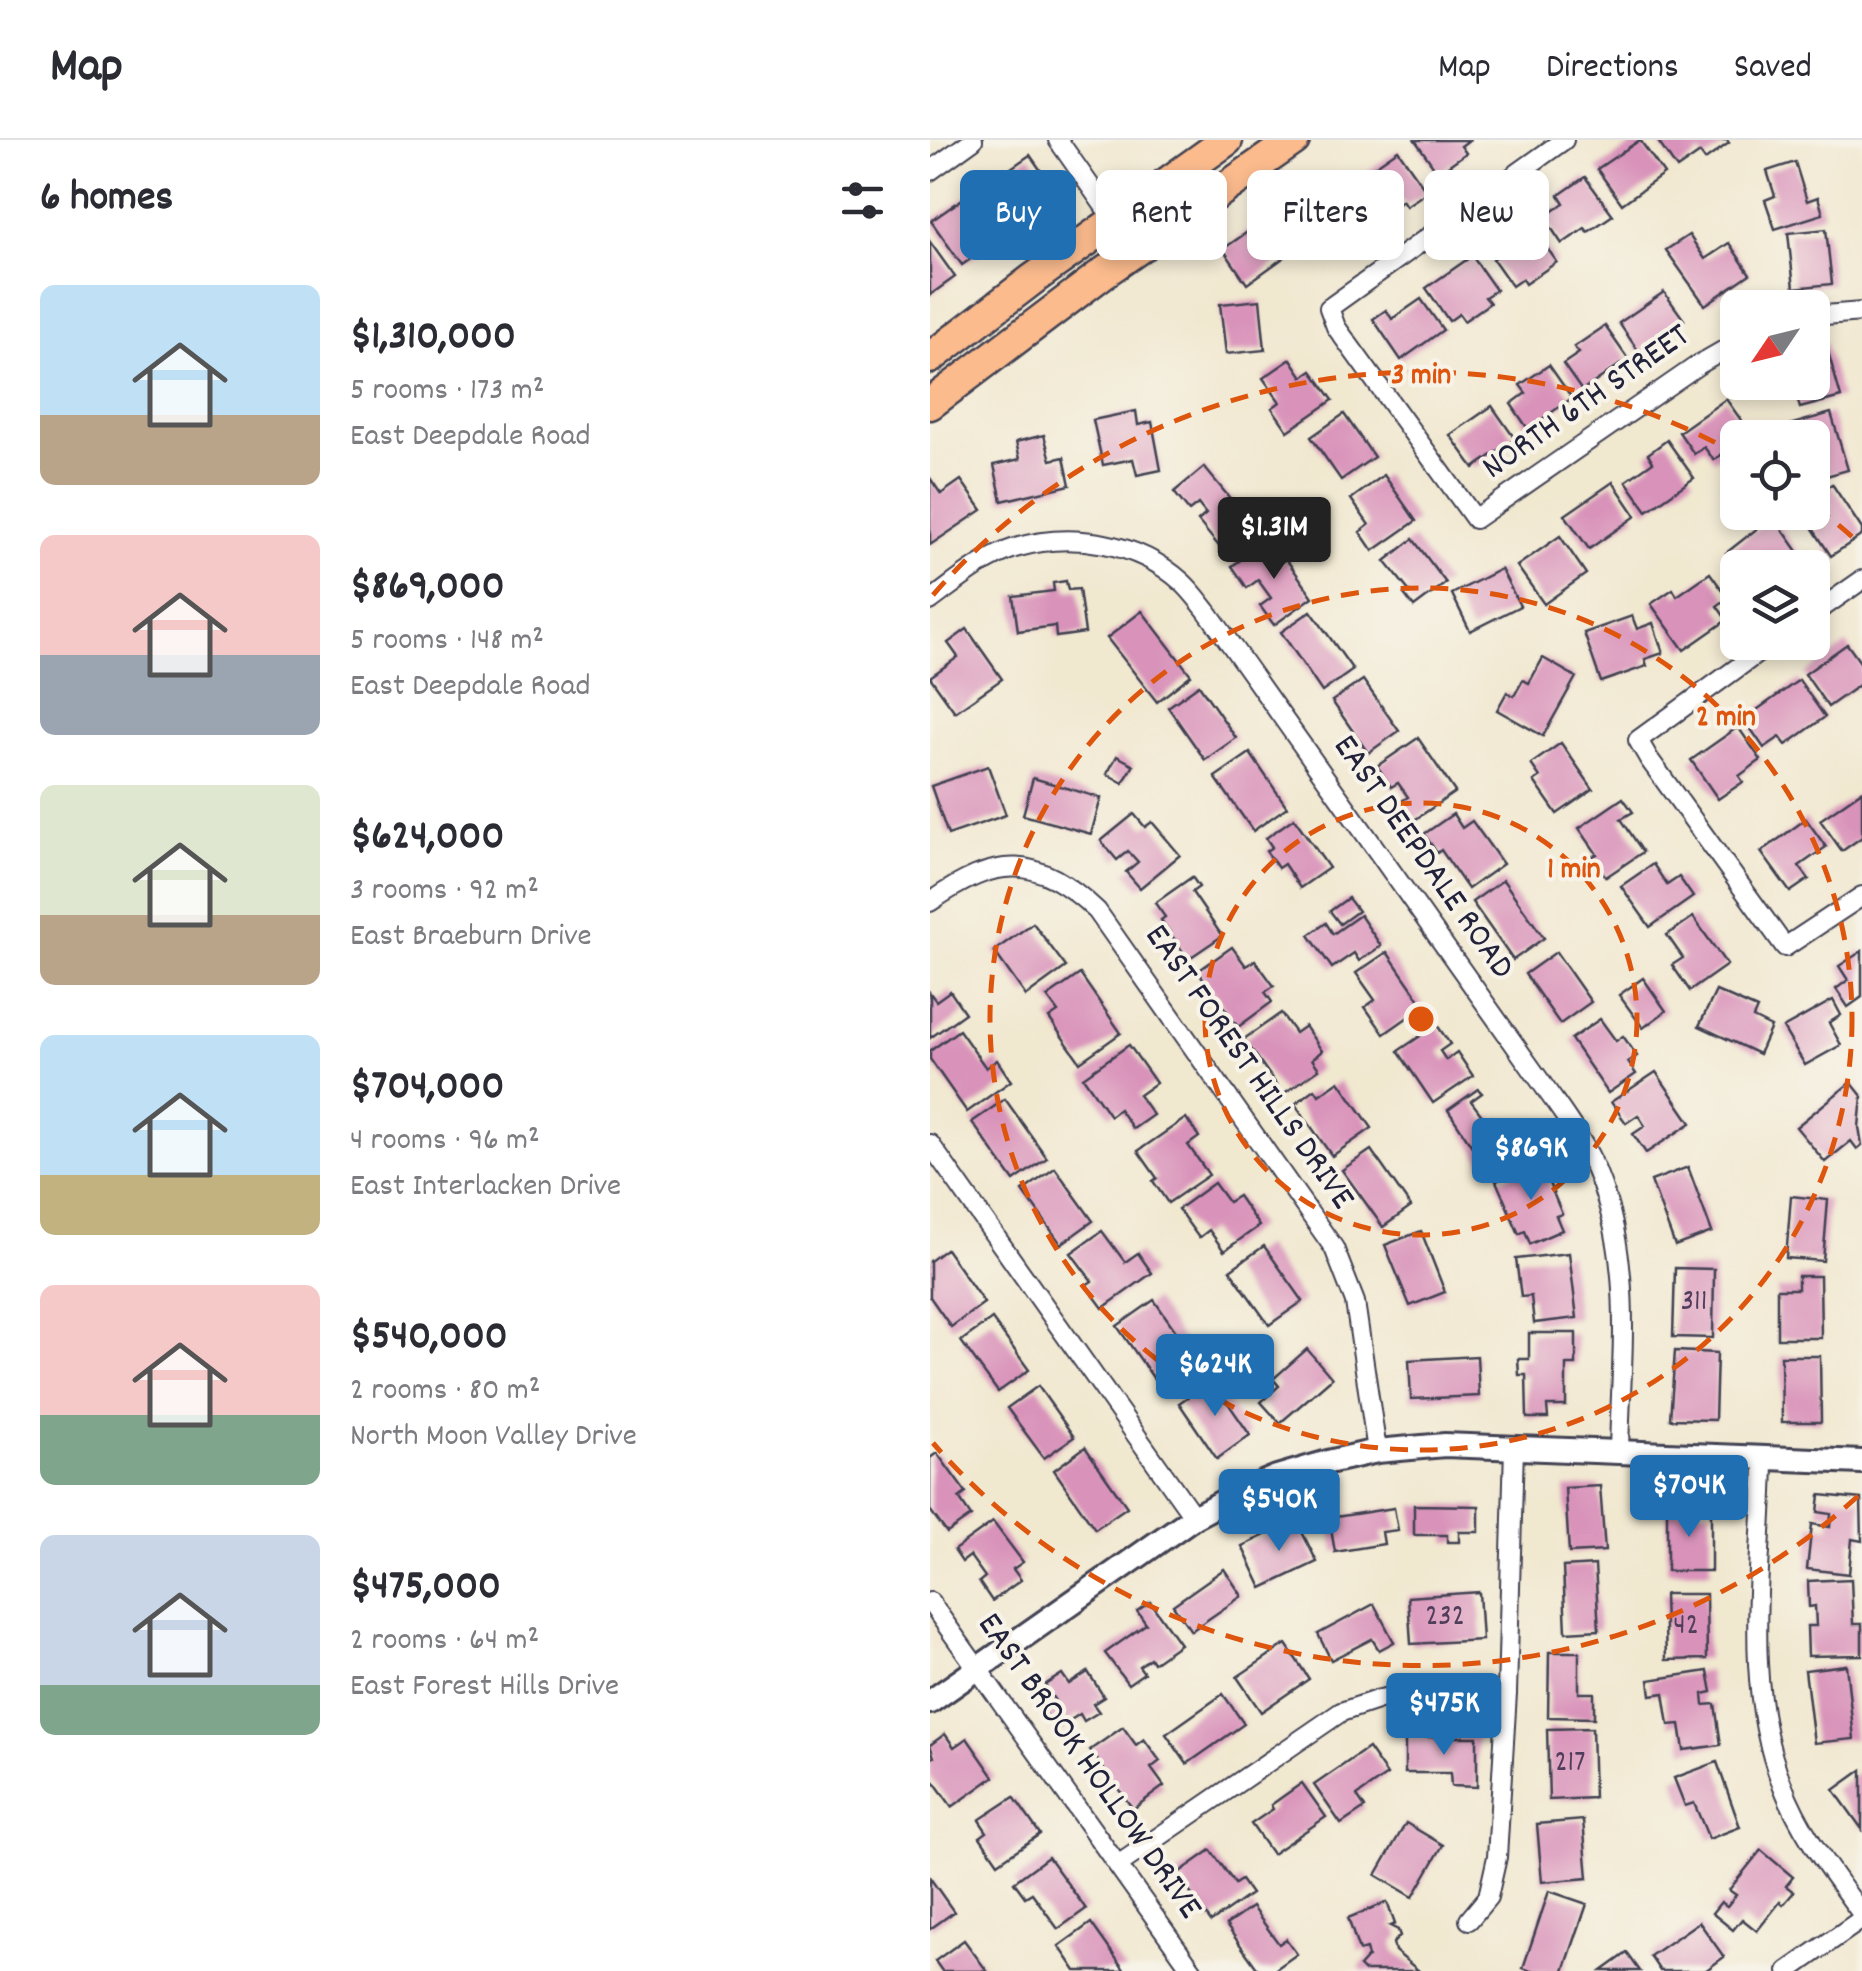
<!DOCTYPE html>
<meta charset="utf-8">
<style>
body{margin:0;font-family:Dekko,sans-serif;background:#f7f7f7;color:#2b2b33;height:100vh;display:flex;flex-direction:column;font-size:38px;white-space:nowrap}
*{box-sizing:border-box;margin:0}
p{font-size:32px;color:#7c7c81}
.icon{flex:none;width:55px;height:55px;fill:none;stroke:currentColor;stroke-width:2;stroke-linecap:round;stroke-linejoin:round}
.map{position:relative;flex:1;overflow:hidden}
.panel{display:flex;flex-direction:column;background:#fff;width:930px}
.panel>*{flex:none}
.top-card{position:absolute;left:30px;top:30px;width:750px;height:90px;display:flex;gap:20px}
.needle{width:65px;rotate:235deg}
.tools{position:absolute;left:790px;top:150px;display:grid;gap:20px}
.tools a{display:grid;place-items:center;width:110px;height:110px;border-radius:15px;background:#fff;box-shadow:0 5px 15px #0003;font-size:50px}
.price{position:absolute;translate:-50% -85px;padding:0 22px;border-radius:10px;background:#1f6fb2;color:#fff;font-size:32px;line-height:65px;filter:drop-shadow(0 2px 5px #0008)}
.price::after{content:'';position:absolute;left:50%;top:60px;width:30px;height:22px;margin-left:-15px;background:inherit;clip-path:polygon(0 0,100% 0,50% 100%)}
.price.on{background:#222;color:#fff}
ul{padding:0;list-style:none}
li{display:flex;align-items:center;gap:30px;height:250px;padding:0 40px}
li span{display:grid;place-items:center;flex:none;width:280px;height:200px;border-radius:15px;color:#555}
li>.icon{margin-inline-start:auto}
span .icon{width:120px;height:120px;fill:#fffc;stroke-width:1}
li b{font-size:42px}
h2{display:flex;justify-content:space-between;align-items:center;height:120px;padding:0 40px;font-size:42px}
.tag{padding:0 35px;border-radius:15px;background:#fff;box-shadow:0 5px 15px #0003;font-size:35px;line-height:90px}
.tag.on{background:#1f6fb2;color:#fff}
header{display:flex;align-items:center;gap:60px;box-sizing:border-box;height:140px;padding:0 50px;background:#fff;border-bottom:2px solid #e1e1e2}
header strong{font-size:48px}
nav{display:flex;gap:55px;margin-inline-start:auto;font-size:35px}
main{display:flex;flex:1;min-height:0}
.map>svg:first-child{display:block}
.building{fill:#d993ba}
.lines{fill:none;stroke-linecap:round;stroke-linejoin:round}
.minor-casing{stroke:#414051;stroke-width:22}
.tertiary-casing{stroke:#414051;stroke-width:28}
.primary-casing{stroke:#414051;stroke-width:35}
.minor{stroke:#fff;stroke-width:18}
.tertiary{stroke:#fff;stroke-width:22}
.primary{stroke:#fbbb8d;stroke-width:30}
.ring{fill:none;stroke:#de560e;stroke-width:5;stroke-dasharray:18 12}
.labels{text-anchor:middle;dominant-baseline:central;stroke-width:8;stroke-linejoin:round;paint-order:stroke}
.number-label{font-size:30px;fill:#503e5b}
.street-label{font-size:35px;fill:#22223b;stroke:#f7f3e8}
.centre{fill:#de560e;stroke:#f7f3e8;stroke-width:5}
.ring-label{font-size:30px;text-anchor:middle;font-weight:bold;fill:#de560e;stroke:#f7f3e8;stroke-width:8;stroke-linejoin:round;paint-order:stroke}
</style>
<header>
<strong>Map</strong>
<nav><a>Map</a><a>Directions</a><a>Saved</a></nav>
</header>
<main>
<section class="panel">
<h2>6 homes<svg class="icon" aria-label="filters" viewBox="0 0 24 24"><path d="M4 7h16M4 17h16"/><circle cx="9" cy="7" r="2"/><circle cx="15" cy="17" r="2"/></svg></h2>
<ul>
<li><span style="background:linear-gradient(#bfe0f5 65%,#b9a48a 0)"><svg class="icon" aria-label="home" viewBox="0 0 24 24"><path d="M3 11l9-7 9 7M6 9v11h12V9"/></svg></span><div><b>$1,310,000</b><p>5 rooms · 173 m²</p><p>East Deepdale Road</p></div></li>
<li><span style="background:linear-gradient(#f6c9c9 60%,#9aa5b1 0)"><svg class="icon" aria-label="home" viewBox="0 0 24 24"><path d="M3 11l9-7 9 7M6 9v11h12V9"/></svg></span><div><b>$869,000</b><p>5 rooms · 148 m²</p><p>East Deepdale Road</p></div></li>
<li><span style="background:linear-gradient(#dfe7d0 65%,#b9a48a 0)"><svg class="icon" aria-label="home" viewBox="0 0 24 24"><path d="M3 11l9-7 9 7M6 9v11h12V9"/></svg></span><div><b>$624,000</b><p>3 rooms · 92 m²</p><p>East Braeburn Drive</p></div></li>
<li><span style="background:linear-gradient(#bfe0f5 70%,#c2b280 0)"><svg class="icon" aria-label="home" viewBox="0 0 24 24"><path d="M3 11l9-7 9 7M6 9v11h12V9"/></svg></span><div><b>$704,000</b><p>4 rooms · 96 m²</p><p>East Interlacken Drive</p></div></li>
<li><span style="background:linear-gradient(#f6c9c9 65%,#7fa58c 0)"><svg class="icon" aria-label="home" viewBox="0 0 24 24"><path d="M3 11l9-7 9 7M6 9v11h12V9"/></svg></span><div><b>$540,000</b><p>2 rooms · 80 m²</p><p>North Moon Valley Drive</p></div></li>
<li><span style="background:linear-gradient(#c9d6e8 75%,#7fa58c 0)"><svg class="icon" aria-label="home" viewBox="0 0 24 24"><path d="M3 11l9-7 9 7M6 9v11h12V9"/></svg></span><div><b>$475,000</b><p>2 rooms · 64 m²</p><p>East Forest Hills Drive</p></div></li>
</ul>
</section>
<div class="map">
<svg width="932" height="1831" viewBox="0 0 932 1831">
<rect width="100%" height="100%" fill="#f7f3e8"/>
<filter id="ink" filterUnits="userSpaceOnUse"><feTurbulence type="fractalNoise" baseFrequency=".01" numOctaves="2"/><feDisplacementMap in="SourceGraphic" scale="20" xChannelSelector="R" yChannelSelector="G"/><feConvolveMatrix kernelMatrix="1 2 1 2 8 2 1 2 1" color-interpolation-filters="sRGB"/></filter>
<filter id="wash" filterUnits="userSpaceOnUse"><feTurbulence type="fractalNoise" baseFrequency=".0048" numOctaves="4" result="noise"/><feDisplacementMap in="SourceGraphic" scale="40" xChannelSelector="R" yChannelSelector="G"/><feGaussianBlur stdDeviation="2.25" result="paint"/><feColorMatrix in="noise" values="0 0 0 0 0 0 0 0 0 0 0 0 0 0 0 0 0 1.4 0 .05"/><feComposite in="paint" operator="in"/></filter>
<g filter="url(#wash)">
<rect width="100%" height="100%" fill="#f1e8d0"/>
<g id="blocks">
<!-- building -->
<g class="building">
<polygon points="485,0 539,0 531,6 536,13 508,33"/>
<polygon points="710,0 734,34 692,64 667,29"/>
<polygon points="727,0 797,0 799,3 775,20 770,13 747,29"/>
<polygon points="468,10 497,52 476,66 472,60 451,75 426,39"/>
<polygon points="100,15 127,54 93,78 79,57 69,64 56,45"/>
<polygon points="865,22 877,61 888,57 893,74 845,89 835,60 845,56 837,31"/>
<polygon points="655,37 683,75 658,92 655,88 632,104 614,77 634,63 629,55"/>
<polygon points="381,49 393,66 418,49 440,82 393,114 366,75 374,70 366,58"/>
<polygon points="44,51 75,95 32,125 1,81"/>
<polygon points="339,77 363,111 317,144 293,109"/>
<polygon points="596,78 627,122 595,144 592,139 582,146 563,119 583,104 575,93"/>
<polygon points="896,89 902,144 864,148 858,93"/>
<polygon points="759,95 775,119 799,103 820,134 775,165 736,110"/>
<polygon points="0,102 25,137 0,155"/>
<polygon points="542,116 566,150 555,157 560,163 534,181 529,174 519,181 496,148"/>
<polygon points="734,152 754,180 709,212 689,183"/>
<polygon points="491,159 513,190 471,220 443,179 456,170 462,179"/>
<polygon points="330,160 335,210 296,214 290,164"/>
<polygon points="675,186 698,219 652,251 633,224 649,213 644,207"/>
<polygon points="895,201 911,257 870,268 862,242 882,242 882,204"/>
<polygon points="361,219 373,237 382,231 403,260 358,291 342,268 350,262 333,238"/>
<polygon points="619,225 642,258 598,289 581,264 596,253 590,245"/>
<polygon points="796,259 821,294 808,298 808,303 784,320 774,307 764,314 749,292"/>
<polygon points="562,266 585,299 544,328 520,295"/>
<polygon points="206,271 208,285 222,282 231,330 207,335 203,319 173,325 163,280"/>
<polygon points="901,273 918,330 882,340 882,298 848,298 845,289"/>
<polygon points="414,274 444,317 411,340 381,297"/>
<polygon points="114,295 121,320 134,317 140,345 72,361 64,325 90,319 86,302"/>
<polygon points="737,300 764,338 717,371 696,341 723,322 718,314"/>
<polygon points="274,327 323,386 293,411 268,381 276,374 268,364 259,371 244,352"/>
<polygon points="454,335 486,381 443,411 430,392 439,385 421,359"/>
<polygon points="0,338 11,354 31,340 52,370 0,405"/>
<polygon points="683,342 706,376 659,409 635,375"/>
<polygon points="902,344 932,389 932,395 901,416 872,372 882,372 882,357"/>
<polygon points="843,376 877,424 871,428 806,428 796,413"/>
<polygon points="630,396 656,434 614,464 587,426"/>
<polygon points="483,399 516,443 484,467 474,454 479,451 455,421"/>
<polygon points="336,402 350,423 356,419 383,457 344,485 330,466 341,458 328,440 317,448 302,426"/>
<polygon points="571,429 590,466 540,491 522,454"/>
<polygon points="780,433 798,458 787,466 797,480 754,510 721,464 743,449 747,456"/>
<polygon points="136,441 138,450 149,449 155,493 126,497 125,486 88,491 83,456 124,451 123,443"/>
<polygon points="212,471 261,535 227,562 177,498"/>
<polygon points="381,471 423,530 392,552 351,492"/>
<polygon points="702,476 707,489 723,483 733,513 715,519 717,526 671,542 654,493"/>
<polygon points="37,489 72,539 25,572 0,537 28,517 18,503"/>
<polygon points="917,504 932,525 932,543 898,567 875,534"/>
<polygon points="613,518 646,537 613,596 567,570 577,552 584,556 593,540 599,543"/>
<polygon points="433,540 469,591 438,613 402,561"/>
<polygon points="869,540 895,577 856,605 850,597 834,608 814,579"/>
<polygon points="269,545 306,598 275,620 238,567"/>
<polygon points="808,587 831,620 809,636 813,642 788,659 761,620"/>
<polygon points="488,598 525,652 483,681 470,662 478,657 468,643 461,647 447,626"/>
<polygon points="631,603 663,649 627,674 604,641 610,637 601,624"/>
<polygon points="320,613 357,667 323,691 285,637"/>
<polygon points="187,616 204,625 193,643 177,634"/>
<polygon points="58,626 76,675 18,695 1,646"/>
<polygon points="103,638 171,658 161,694 93,675"/>
<polygon points="932,651 932,697 912,711 890,680"/>
<polygon points="693,658 703,672 691,679 713,712 676,737 662,717 667,714 649,688"/>
<polygon points="204,674 215,687 222,682 250,715 210,748 196,732 208,722 198,711 187,720 171,701"/>
<polygon points="523,674 532,688 542,681 573,724 538,749 511,710 507,713 494,694"/>
<polygon points="364,678 399,728 370,748 354,724 348,728 336,711 342,707 336,698"/>
<polygon points="876,679 896,707 869,726 879,739 860,752 831,712"/>
<polygon points="723,724 737,745 749,737 763,757 720,787 691,746"/>
<polygon points="262,737 269,747 262,752 292,796 258,819 231,780 235,777 225,763"/>
<polygon points="573,740 614,798 583,820 542,762"/>
<polygon points="418,758 428,771 410,784 400,771"/>
<polygon points="430,775 451,806 429,821 424,813 402,828 379,795 396,783 403,794"/>
<polygon points="763,777 797,825 760,851 742,825 753,818 737,795"/>
<polygon points="103,783 136,827 96,856 64,811"/>
<polygon points="302,807 316,826 325,820 344,846 335,852 342,862 308,887 268,831"/>
<polygon points="932,811 932,857 918,867 906,849 918,840 909,826"/>
<polygon points="457,812 494,866 454,894 435,867 445,860 426,833"/>
<polygon points="626,812 661,862 630,884 595,834"/>
<polygon points="150,834 191,893 150,922 119,878 128,872 117,857"/>
<polygon points="713,838 736,871 713,888 689,855"/>
<polygon points="20,851 35,873 0,898 0,853 6,861"/>
<polygon points="786,851 827,869 823,878 841,887 829,914 769,886"/>
<polygon points="903,860 911,875 899,883 911,905 875,925 853,888"/>
<polygon points="351,873 365,893 375,886 392,911 382,919 389,929 353,954 314,899"/>
<polygon points="670,879 686,901 693,896 707,916 698,922 706,934 678,953 641,899"/>
<polygon points="507,885 520,904 510,911 516,920 527,912 543,936 503,963 468,911"/>
<polygon points="29,890 56,928 67,920 81,941 37,972 0,919 0,911"/>
<polygon points="199,905 226,943 209,955 223,975 203,989 189,969 180,976 153,937"/>
<polygon points="726,932 761,983 716,1013 703,994 715,986 708,975 696,983 681,962"/>
<polygon points="409,941 442,988 402,1016 365,964 385,949 389,955"/>
<polygon points="921,942 932,956 929,987 932,1005 927,1009 921,1001 895,1022 866,987"/>
<polygon points="548,949 552,953 541,961 556,981 561,977 584,1009 557,1029 518,970"/>
<polygon points="75,959 117,1018 84,1041 42,982"/>
<polygon points="256,978 269,997 258,1005 279,1035 238,1063 223,1041 227,1038 208,1011"/>
<polygon points="441,1010 481,1067 453,1087 412,1030"/>
<polygon points="610,1022 632,1074 626,1076 632,1090 600,1104 595,1091 589,1094 566,1041"/>
<polygon points="758,1027 782,1092 745,1106 721,1041"/>
<polygon points="125,1028 163,1081 131,1104 93,1051"/>
<polygon points="284,1043 298,1062 308,1056 329,1086 294,1111 279,1090 269,1098 248,1069"/>
<polygon points="861,1056 898,1060 893,1121 856,1118"/>
<polygon points="172,1091 195,1122 208,1113 222,1133 173,1168 156,1145 162,1141 141,1113"/>
<polygon points="491,1091 515,1152 480,1166 455,1105"/>
<polygon points="334,1106 373,1161 339,1185 300,1130"/>
<polygon points="16,1109 54,1163 21,1187 0,1157 0,1121"/>
<polygon points="639,1113 647,1178 604,1183 601,1156 591,1157 586,1119"/>
<polygon points="745,1128 784,1129 783,1198 743,1197"/>
<polygon points="868,1136 890,1136 891,1198 847,1198 847,1149 868,1149"/>
<polygon points="224,1160 261,1213 224,1239 187,1186"/>
<polygon points="62,1179 99,1230 68,1252 31,1201"/>
<polygon points="599,1193 646,1193 646,1225 636,1225 636,1266 617,1266 618,1278 597,1278 596,1235 589,1235 588,1219 599,1219"/>
<polygon points="377,1209 402,1238 350,1283 331,1262 349,1246 343,1239"/>
<polygon points="745,1211 787,1213 785,1280 740,1279"/>
<polygon points="547,1216 549,1256 481,1259 479,1220"/>
<polygon points="851,1216 890,1216 891,1282 852,1282"/>
<polygon points="282,1240 320,1295 287,1319 249,1263"/>
<polygon points="108,1246 144,1297 114,1318 77,1268"/>
<polygon points="155,1307 197,1367 165,1389 124,1330"/>
<polygon points="7,1313 36,1353 29,1358 41,1376 17,1393 0,1370 0,1318"/>
<polygon points="670,1346 675,1411 639,1413 635,1348"/>
<polygon points="890,1355 931,1359 932,1401 922,1399 919,1434 877,1429 882,1384 900,1387 901,1374 888,1372"/>
<polygon points="484,1365 549,1366 549,1392 529,1392 529,1402 517,1402 517,1395 484,1395"/>
<polygon points="464,1368 468,1390 452,1392 454,1404 405,1412 399,1378"/>
<rect x="737" y="1370" width="44" height="61"/>
<polygon points="366,1380 387,1422 332,1448 312,1406"/>
<polygon points="63,1382 93,1422 83,1429 91,1440 62,1461 49,1442 55,1437 40,1416 32,1422 24,1410"/>
<polygon points="665,1425 669,1490 636,1492 633,1427"/>
<polygon points="294,1429 312,1456 261,1491 243,1465"/>
<polygon points="921,1439 923,1484 932,1484 932,1515 878,1516 877,1486 886,1486 885,1466 879,1467 878,1441"/>
<polygon points="549,1452 552,1500 481,1504 478,1457"/>
<polygon points="734,1454 776,1454 777,1519 736,1520"/>
<polygon points="220,1462 250,1504 223,1523 220,1518 209,1526 214,1533 198,1544 175,1513 216,1484 207,1471"/>
<polygon points="444,1464 464,1502 449,1510 442,1499 401,1520 388,1494"/>
<polygon points="356,1504 379,1539 331,1572 307,1537"/>
<polygon points="619,1512 649,1512 649,1553 664,1553 664,1578 618,1577"/>
<polygon points="916,1525 924,1599 884,1603 875,1530"/>
<polygon points="778,1531 782,1552 773,1554 774,1565 785,1564 791,1605 754,1610 750,1584 739,1585 734,1553 721,1555 719,1540"/>
<polygon points="158,1532 174,1557 163,1564 169,1572 154,1581 150,1574 125,1590 112,1569 125,1561 115,1545 132,1534 139,1544"/>
<polygon points="293,1554 314,1584 257,1624 236,1594"/>
<polygon points="193,1587 206,1605 214,1599 230,1621 221,1628 234,1646 203,1669 160,1610"/>
<polygon points="662,1588 664,1658 619,1660 617,1589"/>
<polygon points="15,1594 24,1607 37,1598 64,1637 22,1667 0,1636 0,1619 4,1617 0,1605"/>
<polygon points="475,1597 547,1597 547,1647 521,1646 520,1633 475,1633"/>
<polygon points="438,1608 457,1635 427,1656 435,1668 411,1684 384,1645"/>
<polygon points="787,1622 810,1687 779,1699 764,1663 755,1666 744,1638"/>
<polygon points="932,1630 932,1689 904,1650"/>
<polygon points="372,1643 396,1677 342,1714 321,1684 343,1669 341,1665"/>
<polygon points="84,1657 110,1694 68,1723 50,1697 57,1692 49,1680"/>
<polygon points="653,1680 658,1738 612,1742 607,1684"/>
<polygon points="476,1683 513,1705 483,1757 446,1735"/>
<polygon points="281,1710 305,1744 311,1740 321,1754 281,1782 247,1734"/>
<polygon points="831,1710 863,1737 856,1746 864,1752 853,1765 850,1762 827,1791 812,1779 803,1790 782,1773 791,1762 797,1766 806,1755 799,1750"/>
<polygon points="118,1717 156,1769 128,1789 102,1753 95,1757 84,1742"/>
<polygon points="0,1738 24,1772 0,1789"/>
<polygon points="619,1751 657,1764 634,1831 601,1831 593,1828"/>
<polygon points="457,1762 465,1784 460,1786 468,1790 470,1796 463,1803 465,1811 489,1831 433,1831 429,1827 438,1817 436,1809 429,1811 418,1778"/>
<polygon points="322,1767 349,1804 356,1799 367,1814 343,1831 329,1831 296,1785"/>
<polygon points="769,1782 794,1817 775,1831 730,1831 720,1816"/>
<polygon points="161,1783 195,1831 146,1831 129,1806"/>
<polygon points="34,1800 57,1831 12,1831 5,1821"/>
<polygon points="697,1813 710,1831 672,1831"/>
</g>
</g>
</g>
<g filter="url(#ink)">
<use href="#blocks" fill-opacity="0" stroke="#414051" stroke-width="2.5"/>
<g class="lines">
<defs>
<g id="minor">
<polyline points="128,0 205,110"/>
<polyline points="634,0 399,168 406,187 545,379 768,225 808,202"/>
<polyline points="0,31 43,0"/>
<polyline points="882,176 932,172"/>
<path d="M0 461C26 442 54 418 85 408 141 391 208 402 252 442 261 450 269 461 277 471L611 942C628 967 648 992 661 1019 706 1116 691 1209 689 1312"/>
<polyline points="882,475 932,440"/>
<polyline points="843,502 708,600 719,619 855,807 932,756"/>
<path d="M0 762C67 715 107 714 167 771L404 1108 425 1162 447 1311"/>
<polyline points="0,1004 264,1377"/>
<path d="M834 1318C833 1426 811 1541 852 1644 870 1692 902 1733 932 1774"/>
<polyline points="0,1462 263,1831"/>
<polyline points="188,1725 411,1572 450,1559 514,1546 577,1553"/>
<polyline points="539,1780 558,1757 567,1717 577,1553 584,1307"/>
<polyline points="858,1831 932,1779"/>
</g>
<polyline id="tertiary" points="0,1562 264,1377 309,1353 347,1337 398,1322 447,1311 515,1305 932,1322"/>
<g id="primary">
<polyline points="0,218 103,139 297,0"/>
<polyline points="0,264 172,134 364,0"/>
</g>
</defs>
<!-- minor casing -->
<use href="#minor" class="minor-casing"/>
<!-- tertiary casing -->
<use href="#tertiary" class="tertiary-casing"/>
<!-- primary casing -->
<use href="#primary" class="primary-casing"/>
<!-- minor -->
<use href="#minor" class="minor"/>
<!-- tertiary -->
<use href="#tertiary" class="tertiary"/>
<!-- primary -->
<use href="#primary" class="primary"/>
</g>
</g>
<!-- distance rings -->
<g class="ring">
<circle cx="491" cy="879" r="216"/>
<circle cx="491" cy="879" r="431"/>
<path d="M928 1356A647 647 0 0 1 3 1303M3 455A647 647 0 0 1 805 313M885 366A647 647 0 0 1 928 402"/>
</g>
<g class="labels">
<!-- number labels -->
<g class="number-label">
<text x="764" y="1163">311</text>
<text x="515" y="1478">232</text>
<text x="756" y="1487">42</text>
<text x="640" y="1624">217</text>
</g>
<!-- street labels -->
<g class="street-label">
<text transform="translate(657 263) rotate(-35)">NORTH 6TH STREET</text>
<text transform="translate(492 718) rotate(55)">EAST DEEPDALE ROAD</text>
<text transform="translate(318 928) rotate(55)">EAST FOREST HILLS DRIVE</text>
<text transform="translate(158 1627) rotate(55)">EAST BROOK HOLLOW DRIVE</text>
</g>
</g>
<circle cx="491" cy="879" r="15" class="centre"/>
<g class="ring-label">
<text x="491" y="243">3 min</text>
<text x="796" y="585">2 min</text>
<text x="644" y="737">1 min</text>
</g>
</svg>
<div class="tools">
<a><svg class="needle" viewBox="-14 -14 28 28"><path d="M0-13l5 13h-10z" fill="#e53935"/><path d="M0 13l5-13h-10z" fill="#7c7c81"/></svg></a>
<a><svg class="icon" aria-label="locate" viewBox="0 0 24 24"><circle cx="12" cy="12" r="6"/><path d="M12 2v4M12 18v4M2 12h4M18 12h4"/></svg></a>
<a><svg class="icon" aria-label="layers" viewBox="0 0 24 24"><path d="M12 4l9 5-9 5-9-5zM3 14l9 5 9-5"/></svg></a>
</div>
<b class="price on" style="left:344px;top:442px">$1.31M</b>
<b class="price" style="left:601px;top:1063px">$869K</b>
<b class="price" style="left:285px;top:1279px">$624K</b>
<b class="price" style="left:759px;top:1400px">$704K</b>
<b class="price" style="left:349px;top:1414px">$540K</b>
<b class="price" style="left:514px;top:1618px">$475K</b>
<div class="top-card">
<a class="tag on">Buy</a>
<a class="tag">Rent</a>
<a class="tag">Filters</a>
<a class="tag">New</a>
</div>
</div>
</main>
